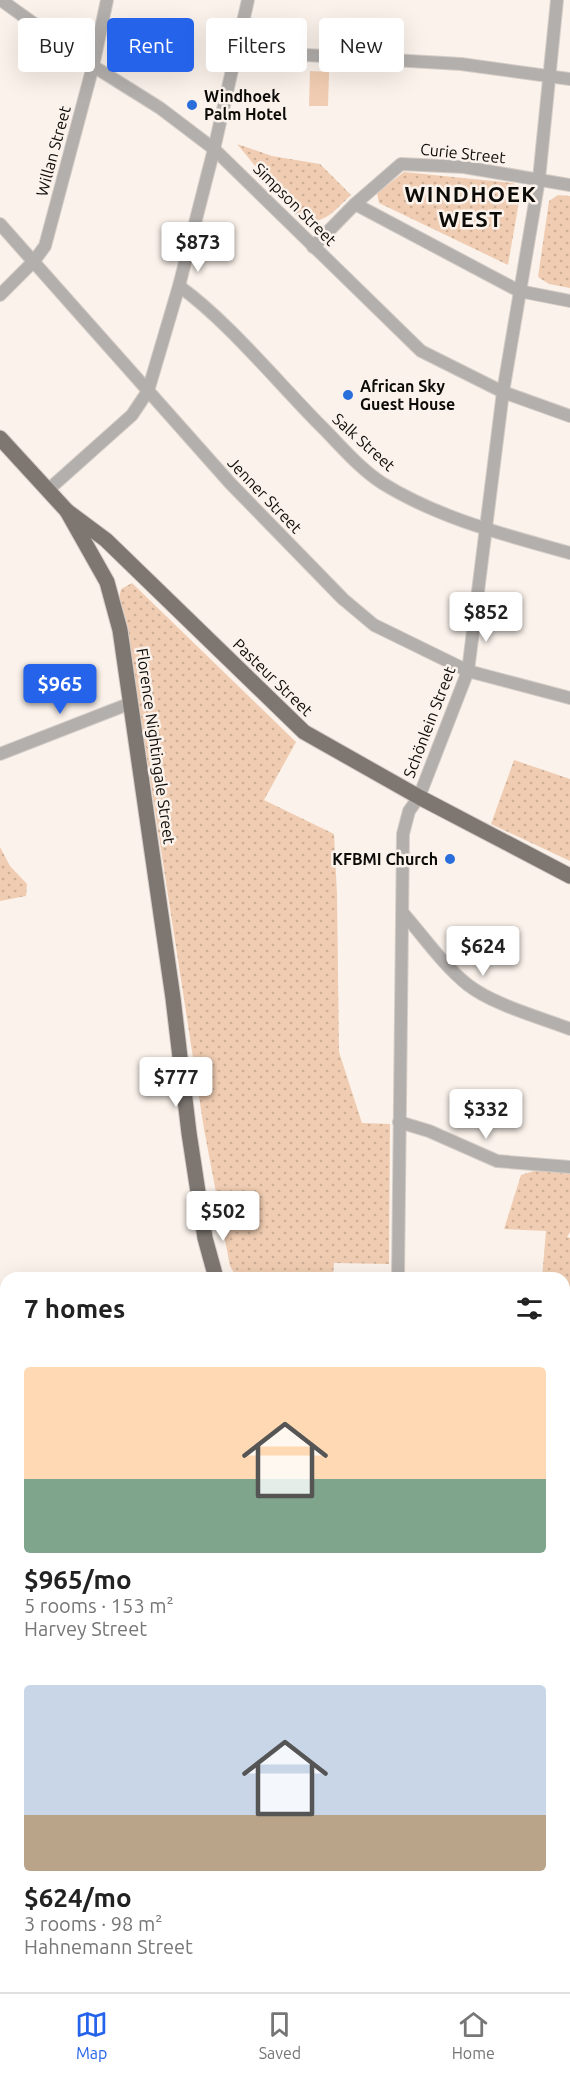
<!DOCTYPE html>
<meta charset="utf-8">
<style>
body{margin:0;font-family:Ubuntu,sans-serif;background:#f6f6f6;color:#222;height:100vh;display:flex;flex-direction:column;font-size:22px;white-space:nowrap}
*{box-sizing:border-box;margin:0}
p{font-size:20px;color:#767676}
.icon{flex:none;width:33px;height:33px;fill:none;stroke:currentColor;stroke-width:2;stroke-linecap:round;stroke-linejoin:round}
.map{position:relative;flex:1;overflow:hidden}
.side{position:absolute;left:0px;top:1272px;width:570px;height:720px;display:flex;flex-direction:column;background:#fff;border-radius:18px 18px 0 0;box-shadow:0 6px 24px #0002}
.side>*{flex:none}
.hud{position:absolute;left:18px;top:18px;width:534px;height:54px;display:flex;gap:12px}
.price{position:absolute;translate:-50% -51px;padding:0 14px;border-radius:6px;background:#fff;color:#222;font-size:20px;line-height:39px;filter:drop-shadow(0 2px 3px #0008)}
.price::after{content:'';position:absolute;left:50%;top:36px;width:18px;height:14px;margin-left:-9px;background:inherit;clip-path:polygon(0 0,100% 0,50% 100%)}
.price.on{background:#2563eb;color:#fff}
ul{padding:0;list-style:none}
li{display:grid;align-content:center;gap:12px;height:318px;padding:0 24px}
li span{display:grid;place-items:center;height:186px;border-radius:6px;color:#555}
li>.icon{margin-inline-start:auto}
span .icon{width:108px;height:108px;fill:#fffc;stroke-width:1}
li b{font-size:26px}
h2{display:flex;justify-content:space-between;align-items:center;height:72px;padding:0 24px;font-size:26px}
.chip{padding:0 21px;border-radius:6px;background:#fff;box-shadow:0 6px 24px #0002;font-size:21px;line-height:54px}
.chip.on{background:#2563eb;color:#fff}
.menu{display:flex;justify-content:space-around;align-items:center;height:84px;border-top:2px solid #e0e0e0;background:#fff;font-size:16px;color:#767676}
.menu a{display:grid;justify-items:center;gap:3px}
.menu .on{color:#2563eb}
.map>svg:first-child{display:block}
.grass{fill:url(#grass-dots)}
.park{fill:#f0cdb2}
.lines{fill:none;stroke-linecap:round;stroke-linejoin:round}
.minor-casing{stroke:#d5cdc7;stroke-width:14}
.major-casing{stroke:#d5cdc7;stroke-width:17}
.minor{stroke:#b3afac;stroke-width:12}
.major{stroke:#7d7671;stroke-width:15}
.poi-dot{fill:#296eda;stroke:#fbf2eb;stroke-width:2}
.labels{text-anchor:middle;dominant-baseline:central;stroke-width:5;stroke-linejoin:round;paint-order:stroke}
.poi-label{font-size:16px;font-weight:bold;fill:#0d0b08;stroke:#fbf2eb;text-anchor:start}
.street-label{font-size:16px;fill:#0d0b08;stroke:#fbf2eb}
.district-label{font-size:22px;font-weight:bold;letter-spacing:1.5px;fill:#0d0b08;stroke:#fbf2eb}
</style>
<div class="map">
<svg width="570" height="1992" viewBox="0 0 570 1992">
<defs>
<pattern id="grass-dots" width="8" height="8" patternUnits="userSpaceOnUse" patternTransform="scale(1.5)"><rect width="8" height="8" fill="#f0cdb2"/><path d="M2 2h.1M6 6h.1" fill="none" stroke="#cdaf98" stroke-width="1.8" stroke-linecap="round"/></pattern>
</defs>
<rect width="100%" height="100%" fill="#fbf2eb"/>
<!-- grass -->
<g class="grass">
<path d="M237 144 272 156 320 164 351 195C335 210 322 229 298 218Z"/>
<polygon points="404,172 513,183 521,190 508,265 379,203 377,193"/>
<polygon points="558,195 570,196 570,288 549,284 538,277 549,201"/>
<polygon points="132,583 296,742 264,800 334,834 337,894 339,1052 362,1123 390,1124 389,1264 334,1263 333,1278 237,1278 230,1266 204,1129 135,681 119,598 121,589"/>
<polygon points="514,760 570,779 570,861 491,824"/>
<polygon points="0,847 10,866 27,884 26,896 0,901"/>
<polygon points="540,1169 570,1172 570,1232 567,1237 570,1238 570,1287 564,1285 564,1278 542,1278 546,1231 504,1229 521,1175"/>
<polygon points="564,1300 570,1303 570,1380 564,1387"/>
<polygon points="564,1426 570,1431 570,1602 564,1588"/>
<polygon points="2,1573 6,1575 6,1885 0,1889 0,1577"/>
<polygon points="564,1687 570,1697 570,1760 564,1750"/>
<polygon points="564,1854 570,1866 570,1992 396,1992 399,1986 564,1986"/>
<polygon points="6,1902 6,1953 0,1950 0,1906"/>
<polygon points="113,1986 209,1986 206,1992 110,1992"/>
</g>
<!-- park -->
<polygon class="park" points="310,71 329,72 328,106 309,106"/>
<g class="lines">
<defs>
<g id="minor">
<polyline points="1,0 93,66 160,108 214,149 421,351 503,392 570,416"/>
<polyline points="237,51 461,64 570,79"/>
<polyline points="355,204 519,291 570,301"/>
<polyline points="0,224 230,483 343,599 374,625 468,671 570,698"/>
<polyline points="313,247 355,204 401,164 464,167 570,185"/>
<path d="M179 286C230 323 277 382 322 427 341 446 359 468 382 483 440 519 506 535 570 553"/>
<polyline points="0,295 34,261 45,246 93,66 107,0"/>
<polyline points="48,490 132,415 148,391 179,286 214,149 248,0"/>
<polyline points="0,754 131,703"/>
<path d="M403 913C424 937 443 965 468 985 494 1005 539 1017 570 1029"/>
<polyline points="399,1122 429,1131 497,1161 570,1167"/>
<polyline points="398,1278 403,834 409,811 419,797 468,671 503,392 539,179 557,0"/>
<polyline points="564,1297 570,1298"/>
<polyline points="564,1419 570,1424"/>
<polyline points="564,1605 570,1619"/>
<polyline points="564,1646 570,1644"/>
<polyline points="0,1899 6,1895"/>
</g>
<g id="major">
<polyline points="0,438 67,511 106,540 304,732 419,797 570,876"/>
<polyline points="67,511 107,582 120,630 173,998 189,1133 205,1238 216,1278"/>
<polyline points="564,1774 570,1785"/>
<polyline points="564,1821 570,1834"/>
</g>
</defs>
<!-- minor casing -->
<use href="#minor" class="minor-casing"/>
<!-- major casing -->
<use href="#major" class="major-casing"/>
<!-- minor -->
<use href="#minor" class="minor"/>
<!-- major -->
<use href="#major" class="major"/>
</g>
<!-- markers -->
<g class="poi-dot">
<circle cx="192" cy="105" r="6"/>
<circle cx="348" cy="395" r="6"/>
<circle cx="450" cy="859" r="6"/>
</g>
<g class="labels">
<!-- poi labels -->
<g class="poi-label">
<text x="204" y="96">Windhoek<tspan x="204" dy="18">Palm Hotel</tspan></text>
<text x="360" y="386">African Sky<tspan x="360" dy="18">Guest House</tspan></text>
<text x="438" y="859" text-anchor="end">KFBMI Church</text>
</g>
<!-- street labels -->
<g class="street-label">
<text transform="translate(53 151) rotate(-75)">Willan Street</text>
<text transform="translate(463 153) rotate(6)">Curie Street</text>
<text transform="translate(295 204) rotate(45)">Simpson Street</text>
<text transform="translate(364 442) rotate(42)">Salk Street</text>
<text transform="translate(265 495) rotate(46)">Jenner Street</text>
<text transform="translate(273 677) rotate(44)">Pasteur Street</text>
<text transform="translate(429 722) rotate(-69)">Schönlein Street</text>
<text transform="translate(156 746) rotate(82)">Florence Nightingale Street</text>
</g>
<!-- district labels -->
<g class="district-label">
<text x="471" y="193">WINDHOEK<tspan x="471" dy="25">WEST</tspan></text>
</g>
</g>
</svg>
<b class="price" style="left:198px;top:273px">$873</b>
<b class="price" style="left:486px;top:643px">$852</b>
<b class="price on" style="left:60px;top:715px">$965</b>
<b class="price" style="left:483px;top:977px">$624</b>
<b class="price" style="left:176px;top:1108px">$777</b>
<b class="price" style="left:486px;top:1140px">$332</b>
<b class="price" style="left:223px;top:1242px">$502</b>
<div class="hud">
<a class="chip">Buy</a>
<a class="chip on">Rent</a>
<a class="chip">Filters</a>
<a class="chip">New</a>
</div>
<section class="side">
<h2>7 homes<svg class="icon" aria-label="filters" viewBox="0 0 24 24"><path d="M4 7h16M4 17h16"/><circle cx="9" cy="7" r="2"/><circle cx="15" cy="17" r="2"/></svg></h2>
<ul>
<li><span style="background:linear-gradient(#ffd9b3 60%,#7fa58c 0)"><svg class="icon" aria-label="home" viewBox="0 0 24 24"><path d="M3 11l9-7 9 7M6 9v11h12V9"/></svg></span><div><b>$965/mo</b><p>5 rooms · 153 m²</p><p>Harvey Street</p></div></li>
<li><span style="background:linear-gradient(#c9d6e8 70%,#b9a48a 0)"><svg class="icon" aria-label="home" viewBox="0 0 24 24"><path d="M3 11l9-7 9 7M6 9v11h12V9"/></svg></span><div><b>$624/mo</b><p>3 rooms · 98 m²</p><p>Hahnemann Street</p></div></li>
</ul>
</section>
</div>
<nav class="menu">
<a class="on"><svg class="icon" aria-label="map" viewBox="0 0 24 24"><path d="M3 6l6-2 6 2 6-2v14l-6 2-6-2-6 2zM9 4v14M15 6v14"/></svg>Map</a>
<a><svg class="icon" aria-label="saved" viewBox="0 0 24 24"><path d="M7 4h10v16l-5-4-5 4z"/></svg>Saved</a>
<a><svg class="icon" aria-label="home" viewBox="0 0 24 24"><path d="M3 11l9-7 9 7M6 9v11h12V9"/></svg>Home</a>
</nav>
